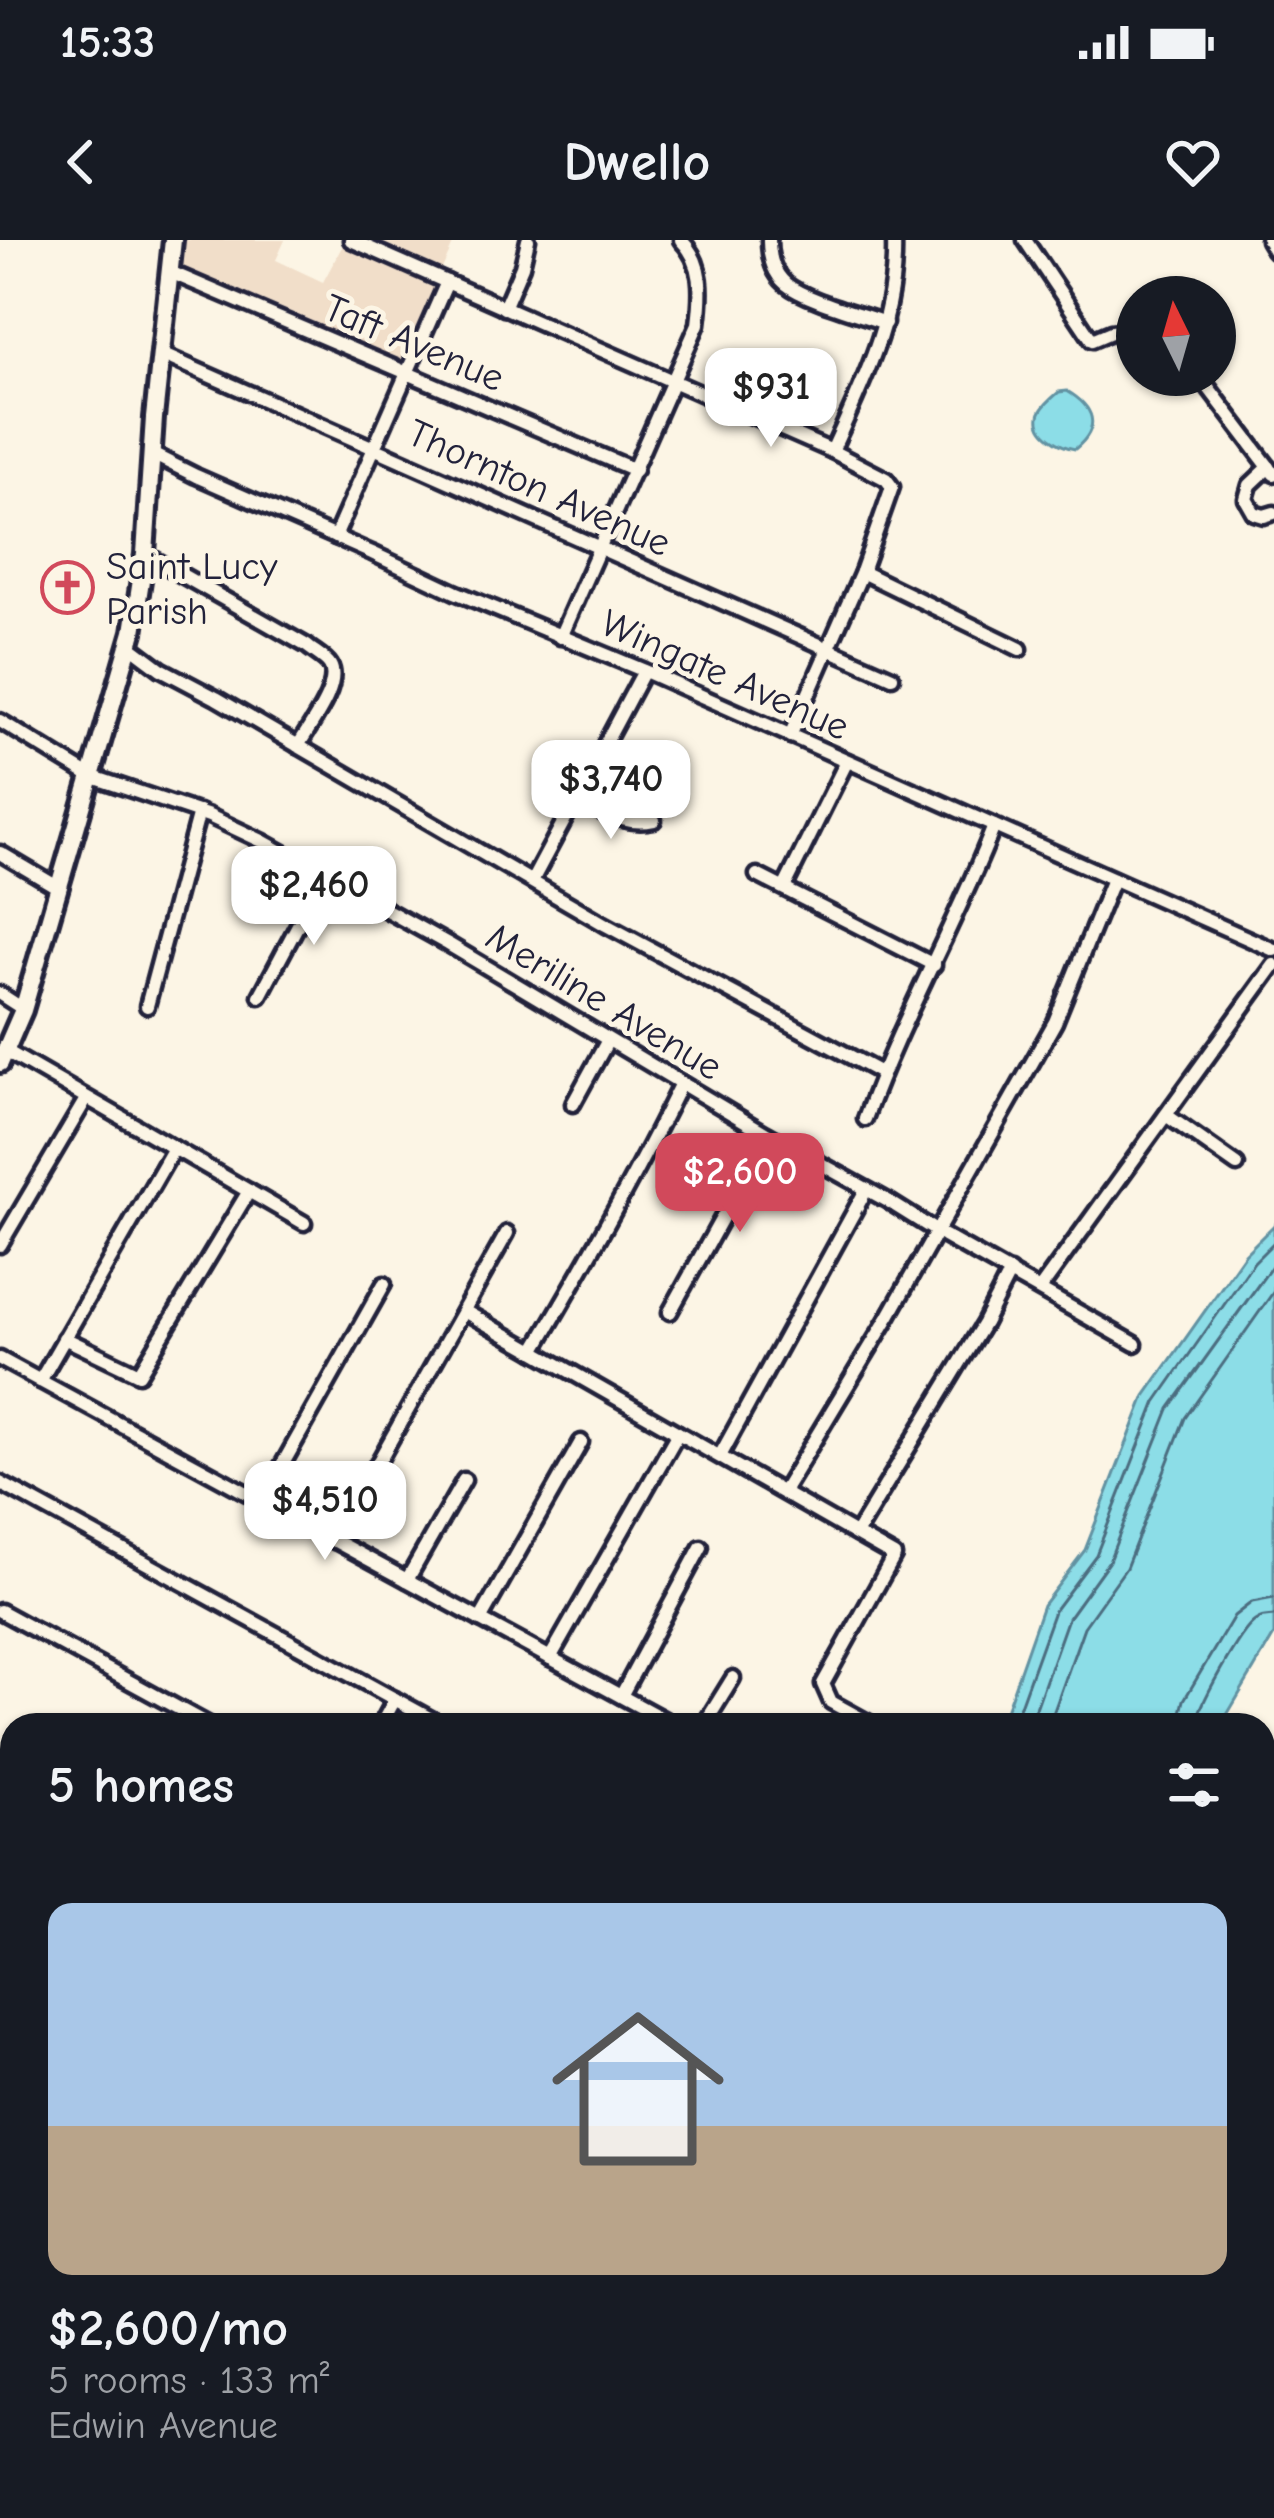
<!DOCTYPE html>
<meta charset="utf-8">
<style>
body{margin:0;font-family:"Comic Neue",sans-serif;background:#242831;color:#f1f3f6;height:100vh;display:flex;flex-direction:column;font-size:45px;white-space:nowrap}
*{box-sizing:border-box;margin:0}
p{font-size:39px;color:#9ea1a6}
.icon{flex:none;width:66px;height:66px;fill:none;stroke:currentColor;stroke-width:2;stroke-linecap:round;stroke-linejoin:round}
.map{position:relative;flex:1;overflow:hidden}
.details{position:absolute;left:0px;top:1473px;width:1275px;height:807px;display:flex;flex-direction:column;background:#171b24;border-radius:36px 36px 0 0;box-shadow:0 3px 9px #0004}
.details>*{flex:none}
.needle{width:78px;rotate:355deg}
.tools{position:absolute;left:1116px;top:36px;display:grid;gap:24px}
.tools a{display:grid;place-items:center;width:120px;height:120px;border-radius:50%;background:#171b24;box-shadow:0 3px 9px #0004;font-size:60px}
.price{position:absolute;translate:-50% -102px;padding:0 27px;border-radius:24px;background:#fff;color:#222;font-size:39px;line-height:78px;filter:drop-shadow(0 3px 6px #0008)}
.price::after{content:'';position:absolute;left:50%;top:72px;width:36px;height:27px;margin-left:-18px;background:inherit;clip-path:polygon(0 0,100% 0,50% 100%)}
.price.active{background:#d1495b;color:#fff}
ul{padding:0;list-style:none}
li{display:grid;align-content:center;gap:24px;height:636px;padding:0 48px}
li+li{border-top:3px solid #363941}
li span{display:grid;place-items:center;height:372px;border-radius:24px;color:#555}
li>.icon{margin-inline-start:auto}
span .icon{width:216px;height:216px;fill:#fffc;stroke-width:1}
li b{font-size:51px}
h2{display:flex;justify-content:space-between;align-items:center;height:144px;padding:0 48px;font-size:51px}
.status{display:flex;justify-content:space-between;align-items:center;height:84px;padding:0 60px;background:#171b24;direction:ltr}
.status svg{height:33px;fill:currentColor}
header{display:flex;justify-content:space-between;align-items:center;height:156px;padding:0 48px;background:#171b24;font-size:54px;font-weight:800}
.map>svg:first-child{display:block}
.built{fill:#f1dec9}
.green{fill:#bdd288;stroke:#707a62;stroke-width:3}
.water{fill:#8cdde7;stroke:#6292a2;stroke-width:3}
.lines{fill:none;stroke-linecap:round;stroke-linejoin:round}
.shore{stroke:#4c6d80;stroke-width:3}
.minor-casing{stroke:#22223b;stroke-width:21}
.major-casing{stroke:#22223b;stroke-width:26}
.minor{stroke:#fcf5e5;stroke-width:12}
.major{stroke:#fcf5e5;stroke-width:16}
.rail-casing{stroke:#22223b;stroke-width:8}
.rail{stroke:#fcf5e5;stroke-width:3;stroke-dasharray:9;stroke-linecap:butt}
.labels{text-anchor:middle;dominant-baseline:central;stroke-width:10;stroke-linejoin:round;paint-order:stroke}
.street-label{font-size:39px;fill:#22223b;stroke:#fcf5e5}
.poi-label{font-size:39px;fill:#22223b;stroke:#fcf5e5;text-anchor:start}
</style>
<div class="status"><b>15:33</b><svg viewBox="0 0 49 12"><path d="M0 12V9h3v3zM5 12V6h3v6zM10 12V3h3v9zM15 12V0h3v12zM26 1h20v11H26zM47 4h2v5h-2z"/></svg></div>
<header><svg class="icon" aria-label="back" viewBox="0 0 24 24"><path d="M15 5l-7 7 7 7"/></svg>Dwello<svg class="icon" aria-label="heart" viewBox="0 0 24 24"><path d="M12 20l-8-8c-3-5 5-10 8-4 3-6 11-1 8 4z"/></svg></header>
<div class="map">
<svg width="1274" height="2278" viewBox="0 0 1274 2278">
<rect width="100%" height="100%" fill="#fcf5e5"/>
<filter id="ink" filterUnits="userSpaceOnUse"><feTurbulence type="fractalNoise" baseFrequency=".00833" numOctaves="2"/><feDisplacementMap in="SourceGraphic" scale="24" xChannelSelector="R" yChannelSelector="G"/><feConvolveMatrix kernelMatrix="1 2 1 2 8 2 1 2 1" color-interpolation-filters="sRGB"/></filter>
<g filter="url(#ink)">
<!-- built -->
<g class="built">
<polygon points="184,0 285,0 276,20 323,42 344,3 438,44 402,124 190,33 182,27"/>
<polygon points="368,0 455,0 441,31"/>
</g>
<!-- green -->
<polygon class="green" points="504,2268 593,2268 588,2278 497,2278"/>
<!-- water -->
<g class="water">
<path d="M1067 151C1094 167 1102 187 1075 209 1062 207 1036 194 1039 176 1040 168 1053 157 1059 152Z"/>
<polygon points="1274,985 1274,1395 1221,1485 1001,1485 1043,1365 1085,1310 1145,1156 1245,1014"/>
<polygon points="593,2268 826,2268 818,2278 588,2278"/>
</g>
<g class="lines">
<!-- shore -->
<g class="shore">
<polyline points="1013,1485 1054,1371 1096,1315 1156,1162 1254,1022 1274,1002"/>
<polyline points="1030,1485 1068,1378 1109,1321 1169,1169 1274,1023"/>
<polyline points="1049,1485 1084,1387 1126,1328 1185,1178 1274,1051"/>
<polyline points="1178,1485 1184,1460 1234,1376 1252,1362 1274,1358"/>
<path d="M1196 1485C1197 1468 1241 1390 1255 1381 1262 1376 1265 1377 1274 1376"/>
</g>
<defs>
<g id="minor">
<polyline points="351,0 832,211 886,239 892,247 862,332 790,496"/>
<path d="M769 0C769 16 773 33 786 44 805 60 860 74 885 83"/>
<polyline points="1025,0 1092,100 1111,92 1137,89"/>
<polyline points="1268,0 1274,10"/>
<polyline points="170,32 635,230"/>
<polyline points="504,68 522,26 528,0"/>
<polyline points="161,114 892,437"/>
<polyline points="1199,135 1274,234"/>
<path d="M832 211C863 142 897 78 894 0"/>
<polyline points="152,214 196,236 372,313 455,352 645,431 1274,710"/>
<polyline points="1269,227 1250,245 1246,259 1254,273 1264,276 1274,273"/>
<polyline points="335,297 447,42"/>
<path d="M145 314 307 406C314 412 326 418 330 425 342 445 308 488 298 506"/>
<polyline points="862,332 1020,409"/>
<path d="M560 397 698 84C702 53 704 23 681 0"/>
<polyline points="129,405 161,429 216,458 606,685 881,833"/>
<polyline points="0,481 90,536 209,576 262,601 448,704 765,893 888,961 944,996 1135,1104"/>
<path d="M575 560C602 572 625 586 654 580"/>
<polyline points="0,613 59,648"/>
<polyline points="757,635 934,725"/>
<polyline points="532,641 644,431"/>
<polyline points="784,648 847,521"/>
<polyline points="0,754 23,769"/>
<polyline points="260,756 324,636"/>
<polyline points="147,766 199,572"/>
<polyline points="6,811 304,983"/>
<polyline points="573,864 608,800"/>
<polyline points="1166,875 1237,925"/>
<path d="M865 879C901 779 955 686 994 586"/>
<polyline points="0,1005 86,859"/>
<polyline points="1040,1049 1274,725"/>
<polyline points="464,1071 894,1316 823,1444 831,1462 873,1485"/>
<polyline points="670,1072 768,895"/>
<polyline points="64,1098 139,1134 249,951"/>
<path d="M534 1111C586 1023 636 935 681 843"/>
<polyline points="0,1119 674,1485"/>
<polyline points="40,1141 174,908"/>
<polyline points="720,1216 866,950"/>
<polyline points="0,1243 442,1485"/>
<polyline points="783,1252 889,1076 1055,782 1113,639"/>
<polyline points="262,1261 384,1044"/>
<polyline points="856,1294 984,1083 1010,1032"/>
<polyline points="334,1301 507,993"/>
<polyline points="407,1340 464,1240"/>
<polyline points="0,1371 209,1485"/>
<polyline points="480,1380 581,1202"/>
<polyline points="550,1418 678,1193"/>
<polyline points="621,1456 701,1307"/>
<polyline points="381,1485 395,1459"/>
<polyline points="704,1485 733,1438"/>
<polyline points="0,1946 12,1951"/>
<polyline points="1263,2092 1274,2094"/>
<polyline points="0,2232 12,2237"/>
<polyline points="83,2268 102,2278"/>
<polyline points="484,2278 490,2268"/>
</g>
<polyline id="major" points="0,823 23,770 133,392 145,314 154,178 173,0"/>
</defs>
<!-- minor casing -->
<use href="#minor" class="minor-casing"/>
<!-- major casing -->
<use href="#major" class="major-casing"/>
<!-- minor -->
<use href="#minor" class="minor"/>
<!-- major -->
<use href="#major" class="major"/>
<defs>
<g id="rail">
<polyline points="1263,1743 1274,1726"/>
<polyline points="1263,1835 1274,1819"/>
<polyline points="902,2278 908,2268"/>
</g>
</defs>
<!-- rail casing -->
<use href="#rail" class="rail-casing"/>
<!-- rail -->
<use href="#rail" class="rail"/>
</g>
</g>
<!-- icons -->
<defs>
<symbol id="church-ring" viewBox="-11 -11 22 22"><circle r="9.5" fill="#fcf5e5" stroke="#d1495b" stroke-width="1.5"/><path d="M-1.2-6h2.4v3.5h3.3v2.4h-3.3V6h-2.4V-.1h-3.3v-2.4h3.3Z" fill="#d1495b"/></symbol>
</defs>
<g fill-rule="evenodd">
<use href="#church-ring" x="38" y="318" width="59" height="59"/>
</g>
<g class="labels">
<!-- street labels -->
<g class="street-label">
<text transform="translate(414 103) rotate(23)">Taft Avenue</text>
<text transform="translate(539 248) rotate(24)">Thornton Avenue</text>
<text transform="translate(725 435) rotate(24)">Wingate Avenue</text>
<text transform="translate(604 762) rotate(31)">Meriline Avenue</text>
</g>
<!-- poi labels -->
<g class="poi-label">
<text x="106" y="326">Saint Lucy<tspan x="106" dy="45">Parish</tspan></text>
</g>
</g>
</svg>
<div class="tools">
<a><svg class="needle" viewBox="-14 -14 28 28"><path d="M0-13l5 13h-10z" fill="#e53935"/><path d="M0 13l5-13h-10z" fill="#9ea1a6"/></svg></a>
</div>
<b class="price" style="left:771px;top:210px">$931</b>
<b class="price" style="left:611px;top:602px">$3,740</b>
<b class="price" style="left:314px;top:708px">$2,460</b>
<b class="price active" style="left:740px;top:995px">$2,600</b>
<b class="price" style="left:325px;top:1323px">$4,510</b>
<section class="details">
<h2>5 homes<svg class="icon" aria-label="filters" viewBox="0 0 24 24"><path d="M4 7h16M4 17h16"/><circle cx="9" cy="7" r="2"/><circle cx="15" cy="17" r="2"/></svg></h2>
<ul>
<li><span style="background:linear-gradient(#a9c7e8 60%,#b9a48a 0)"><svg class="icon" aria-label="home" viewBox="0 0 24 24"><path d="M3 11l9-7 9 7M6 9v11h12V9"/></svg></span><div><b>$2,600/mo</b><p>5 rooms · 133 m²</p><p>Edwin Avenue</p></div></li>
</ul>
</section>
</div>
